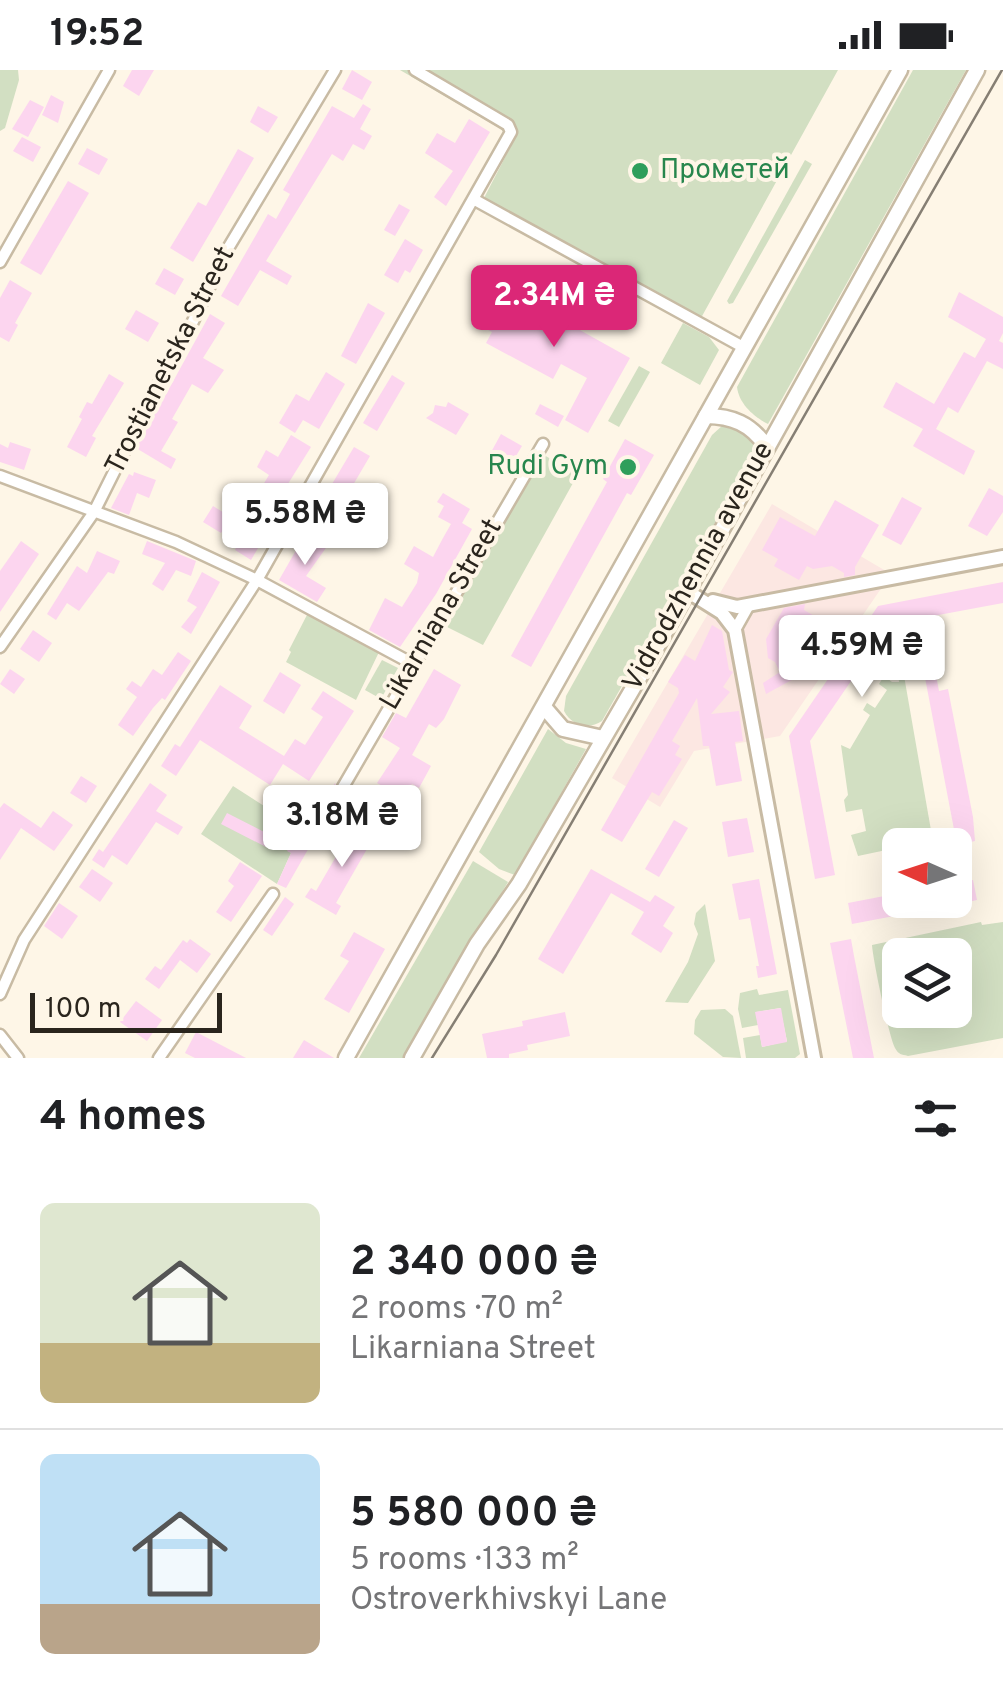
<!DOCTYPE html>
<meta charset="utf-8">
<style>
body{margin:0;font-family:Overpass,sans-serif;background:#f6f6f6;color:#202124;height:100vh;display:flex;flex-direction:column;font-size:38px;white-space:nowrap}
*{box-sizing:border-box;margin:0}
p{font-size:32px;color:#757577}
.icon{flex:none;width:55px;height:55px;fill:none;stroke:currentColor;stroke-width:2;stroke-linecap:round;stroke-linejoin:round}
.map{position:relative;height:988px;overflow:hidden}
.side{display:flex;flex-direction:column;background:#fff;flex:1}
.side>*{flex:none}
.needle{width:65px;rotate:273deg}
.tools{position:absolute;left:882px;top:758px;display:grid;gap:20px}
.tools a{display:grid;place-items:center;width:90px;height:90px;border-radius:15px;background:#fff;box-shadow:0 10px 40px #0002;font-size:50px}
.scale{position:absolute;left:30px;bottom:25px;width:192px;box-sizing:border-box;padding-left:10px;border:5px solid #2a251d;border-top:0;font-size:28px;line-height:35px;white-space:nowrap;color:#2a251d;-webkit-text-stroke:8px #fef6e7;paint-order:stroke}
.price{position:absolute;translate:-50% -85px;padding:0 22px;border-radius:10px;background:#fff;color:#222;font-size:32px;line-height:65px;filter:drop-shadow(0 2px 5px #0008)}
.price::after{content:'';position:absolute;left:50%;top:60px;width:30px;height:22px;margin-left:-15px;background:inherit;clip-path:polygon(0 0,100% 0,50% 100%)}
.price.on{background:#db2777;color:#fff}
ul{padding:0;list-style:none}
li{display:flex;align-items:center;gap:30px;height:250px;padding:0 40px}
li+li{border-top:2px solid #e0e0e0}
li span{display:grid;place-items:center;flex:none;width:280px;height:200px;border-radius:15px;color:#555}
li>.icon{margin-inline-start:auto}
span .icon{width:120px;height:120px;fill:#fffc;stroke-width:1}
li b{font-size:42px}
h2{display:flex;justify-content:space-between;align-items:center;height:120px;padding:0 40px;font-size:42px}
.status{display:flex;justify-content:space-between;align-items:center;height:70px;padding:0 50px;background:#fff;direction:ltr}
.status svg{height:28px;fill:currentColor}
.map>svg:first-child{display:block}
.commercial{fill:#fce7e2}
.green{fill:#d2dfc2;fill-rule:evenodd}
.building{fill:#fcd5ef}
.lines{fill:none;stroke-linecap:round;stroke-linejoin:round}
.minor-casing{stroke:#c8bba4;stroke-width:15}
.tertiary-casing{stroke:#c8bba4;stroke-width:18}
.secondary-casing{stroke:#c8bba4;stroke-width:19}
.minor{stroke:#fff;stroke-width:10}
.tertiary{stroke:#fff;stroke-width:12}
.secondary{stroke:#fff;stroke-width:14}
.tram{stroke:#867f74;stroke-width:2.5}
.leisure-dot{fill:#2e9e5b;stroke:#fef6e7;stroke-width:4}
.labels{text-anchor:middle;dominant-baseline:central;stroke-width:8;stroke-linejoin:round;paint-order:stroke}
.leisure-label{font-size:28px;fill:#27864d;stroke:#fef6e7;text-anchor:start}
.street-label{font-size:28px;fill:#2a251d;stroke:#fef6e7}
</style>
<div class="status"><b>19:52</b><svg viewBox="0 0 49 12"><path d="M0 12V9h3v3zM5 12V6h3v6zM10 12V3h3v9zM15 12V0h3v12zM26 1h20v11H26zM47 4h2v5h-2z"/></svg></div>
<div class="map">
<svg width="1003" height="988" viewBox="0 0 1003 988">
<rect width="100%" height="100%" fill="#fef6e7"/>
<!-- commercial -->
<polygon class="commercial" points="772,434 891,504 780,666 694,681 660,737 612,708"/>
<!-- green -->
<g class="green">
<polygon points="0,0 18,0 19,10 5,58 0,61"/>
<polygon points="400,0 838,0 701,248 484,128 512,74 501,59"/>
<path d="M913 0H966L768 354C754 347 739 334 737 317Z"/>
<polygon points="805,90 812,94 733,233 729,234 727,231"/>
<polygon points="546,206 602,238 594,252 539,220"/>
<polygon points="683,253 709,267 719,280 700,315 661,293"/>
<polygon points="639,296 650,302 619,357 608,351"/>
<path d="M723 355 750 366 756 381 602 651C589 660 572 656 564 641L566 626 712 365Z"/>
<polygon points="542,384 578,404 483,575 445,556 446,546"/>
<polygon points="308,543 379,582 356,630 286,592 291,582 289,580"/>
<polygon points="382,590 398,598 381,629 365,620"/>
<polygon points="897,596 903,600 932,766 924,772 858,786 851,765 866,761 862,739 846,742 844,730 848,725 841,675 850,679 870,645 863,640 867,633 875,638 887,620 879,614 884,606 892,612 899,612 898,602 894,600"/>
<polygon points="548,659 566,673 586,679 515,805 499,799 479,782"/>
<polygon points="233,716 300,759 288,781 291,783 277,814 201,764"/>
<polygon points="473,791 508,812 404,988 359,988"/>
<polygon points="705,834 715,891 688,933 665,932 688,892 698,864 694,854 696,843"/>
<path d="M981 852 982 855 1003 852V968L908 986C901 984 899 985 895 978 889 967 873 890 872 875ZM900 885H955V940H900Z"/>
<polygon points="757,919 759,925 788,920 800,984 795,988 746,988 743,968 760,965 762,977 787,971 780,938 756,942 758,955 742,958 738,939 740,923"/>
<polygon points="725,939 733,946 741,988 723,987 694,964 695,950 701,940"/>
</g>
<!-- building -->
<g class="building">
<polygon points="132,0 154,0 139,26 123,16"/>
<polygon points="352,0 372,12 362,30 342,19"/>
<polygon points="51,25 64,32 58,53 42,45"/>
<polygon points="30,30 44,37 28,67 12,59"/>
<polygon points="363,34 371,39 360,59 372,66 364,80 353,74 343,91 332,84 266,191 292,206 287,215 260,200 238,236 221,226 268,144 276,149 290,124 283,120 332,36 354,48"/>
<polygon points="258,36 278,47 268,63 250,52"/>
<polygon points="469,49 490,62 446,136 434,127 453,101 425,83 437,63 455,73"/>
<polygon points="22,67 41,77 33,92 13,81"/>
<polygon points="87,78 108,89 99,105 78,94"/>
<polygon points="238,79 254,88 193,192 170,178 198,132 206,136"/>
<polygon points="68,111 89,123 41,205 20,193"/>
<polygon points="399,134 410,140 395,166 384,160"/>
<polygon points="405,169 423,180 410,203 405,200 398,213 384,205"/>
<polygon points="164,198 184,209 175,225 155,214"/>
<polygon points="10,210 32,223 15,253 18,255 9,272 0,267 0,228"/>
<polygon points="497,214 630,288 588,363 565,350 587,308 561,294 553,309 486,273 492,262 476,253"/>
<polygon points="959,222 1003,247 1003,263 999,271 1003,273 1003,299 987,291 958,343 948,337 936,359 975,381 964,405 913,376 923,359 883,337 896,312 934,334 964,282 975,288 986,269 948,247"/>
<polygon points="368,233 385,243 356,294 341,286"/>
<polygon points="136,240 159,253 148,272 125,259"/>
<polygon points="210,244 225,253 203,288 224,300 208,323 192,314 172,349 178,352 161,381 176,389 171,399 136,378 161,327 164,328"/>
<polygon points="326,302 345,314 319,359 303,350 295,363 279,353 296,324 309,331"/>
<polygon points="109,304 124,313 92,366 96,368 86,387 67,377 82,349 79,347 87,332 92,334"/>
<polygon points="392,305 405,313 377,361 363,353"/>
<polygon points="448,332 469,344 456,365 426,348 433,343 435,335 446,337"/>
<polygon points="540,334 564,346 558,357 535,344"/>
<polygon points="501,364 522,376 510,396 490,384"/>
<polygon points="291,365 311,377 281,425 263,415 269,405 257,397 266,380 278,387"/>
<polygon points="625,369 654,385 631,425 627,423 531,597 511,586 607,412 603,409"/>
<polygon points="10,372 31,379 24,400 0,392 0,374 8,378"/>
<polygon points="354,377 370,386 353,415 363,420 350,443 333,434 314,466 301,458 312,439 316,441"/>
<polygon points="134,402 156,410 149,428 137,423 129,445 111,438 129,404 133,406"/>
<polygon points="989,418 1003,426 1003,442 987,466 968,456"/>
<polygon points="443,423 470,439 462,453 472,459 436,524 400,577 369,560 385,528 402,537 417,513 419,503 404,494 414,476 433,487 443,468 451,454 438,447 444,436 437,432"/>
<polygon points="902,427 922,438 901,475 882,465"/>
<polygon points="835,430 879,455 855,497 855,505 844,507 844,503 832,496 813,499 807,496 799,510 774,496 778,489 762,480 780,447 815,466"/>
<polygon points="213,436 231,447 221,463 203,452"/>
<polygon points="254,440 274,451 251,490 235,480"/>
<polygon points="306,463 328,475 306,506 326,518 317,532 279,510"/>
<polygon points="21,471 39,484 0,542 0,501"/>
<polygon points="147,471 196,491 191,506 176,500 163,521 152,514 165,493 142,484"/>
<polygon points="97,481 120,491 114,504 108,502 79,541 67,533 56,550 47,544 77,496 87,503"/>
<polygon points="202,502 220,512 191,564 181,557 197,537 187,531"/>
<polygon points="1003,512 1003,533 890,554 810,671 835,805 815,809 789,666 878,536"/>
<polygon points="805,534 804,540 835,558 805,609 799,606 766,624 763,613 780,602 775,592 768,588 766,569 784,538"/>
<polygon points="712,555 722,561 729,600 733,602 723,617 730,622 711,644 739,641 743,671 735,672 742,711 716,716 709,676 703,676 697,628 672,671 680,676 675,685 682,689 659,726 652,722 622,772 601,760 679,623 678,618 668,612 685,585 695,591"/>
<polygon points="33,560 52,573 39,592 20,579"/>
<polygon points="178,582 191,591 165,630 162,628 153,638 133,666 118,655 137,627 126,619 132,611 141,617 153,599 162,605"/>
<polygon points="933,589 939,621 948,619 973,747 975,771 957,775 922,592"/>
<polygon points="10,599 25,609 14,624 0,614"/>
<polygon points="434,599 461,615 444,649 436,658 429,654 412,685 431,696 419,718 412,714 404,728 377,713 400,678 382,667 396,643 406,648"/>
<polygon points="280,602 301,615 284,644 263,631"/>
<polygon points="220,615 252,636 239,658 284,686 295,669 305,675 323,647 311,639 323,621 354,641 309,711 283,694 270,715 200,670 176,706 161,696 175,674 180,677"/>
<polygon points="81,706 97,716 86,733 70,723"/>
<polygon points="150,713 167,725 156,741 183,757 178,765 156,752 127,795 112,785 104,798 92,790 99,779 103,782"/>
<polygon points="335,713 339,725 286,818 277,814 291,783 287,781 303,754 296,750 306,733 315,739 325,722 328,724"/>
<polygon points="4,733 41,758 53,741 73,755 54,781 21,758 0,790 0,738"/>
<polygon points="227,743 272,766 266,777 221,754"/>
<polygon points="747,748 754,782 728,787 722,752"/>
<polygon points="674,750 688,758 659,807 645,799"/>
<polygon points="355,754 375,765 336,833 341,836 336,845 305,827 311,818 316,821"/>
<polygon points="240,792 262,806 231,852 216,842 234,816 228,811"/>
<polygon points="92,799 113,813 100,832 79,817"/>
<polygon points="591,799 650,832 655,825 675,837 663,856 673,863 661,883 631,864 644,842 611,823 563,904 538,889"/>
<polygon points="759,809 777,904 758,908 756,896 759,896 750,848 739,850 732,814"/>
<polygon points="973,810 977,830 955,835 955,813"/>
<polygon points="900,823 900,830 951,830 952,835 852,854 848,833"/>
<polygon points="285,827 294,834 272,866 263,860"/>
<polygon points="59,833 78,846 62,869 44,856"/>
<polygon points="354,862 385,879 349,943 324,929 349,891 340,886"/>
<polygon points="190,869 211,884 197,903 180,890 159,919 145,909 155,896 161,900 183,870 187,873"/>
<polygon points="851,869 854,886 874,988 853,988 830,873"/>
<polygon points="136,931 162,950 147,971 120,952"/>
<polygon points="781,938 787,972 762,977 755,942"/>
<polygon points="565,942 570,966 527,975 528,980 509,984 509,988 487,988 482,964 523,956 522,951"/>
<polygon points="196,962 246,988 195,988 185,983"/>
<polygon points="304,970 334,988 293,988"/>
</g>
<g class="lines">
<defs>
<g id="minor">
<polyline points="475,130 743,277"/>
<polyline points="0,192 109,0"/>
<polyline points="0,406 176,472 257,510 413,594"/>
<polyline points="735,560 749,535"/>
<polyline points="0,577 94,442 155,320 185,268 227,180 335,0"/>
<polyline points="343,717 543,374"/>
<polyline points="0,924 24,870 257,510 511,62 508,55 415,0"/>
<polyline points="0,965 18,988"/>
<polyline points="159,988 273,824"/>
</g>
<g id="tertiary">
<polyline points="687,521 722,543 735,560 814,988"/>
<polyline points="713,531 737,537 1003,487"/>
</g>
<g id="secondary">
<path d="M706 346C732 346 751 354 766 376"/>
<polyline points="544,637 563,659 603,668"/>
<polyline points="346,988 900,0"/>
<polyline points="412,988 477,874 519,814 654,582 977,0"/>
</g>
</defs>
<!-- minor casing -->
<use href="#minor" class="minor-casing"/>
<!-- tertiary casing -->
<use href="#tertiary" class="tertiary-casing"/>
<!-- secondary casing -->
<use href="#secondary" class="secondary-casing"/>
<!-- minor -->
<use href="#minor" class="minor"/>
<!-- tertiary -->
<use href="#tertiary" class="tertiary"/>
<!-- secondary -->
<use href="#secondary" class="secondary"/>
<!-- tram -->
<polyline class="tram" points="432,988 496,885 1002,0"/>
</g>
<!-- markers -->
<g class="leisure-dot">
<circle cx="640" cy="101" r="10"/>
<circle cx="628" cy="397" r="10"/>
</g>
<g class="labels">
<!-- leisure labels -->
<g class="leisure-label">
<text x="660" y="101">Прометей</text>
<text x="608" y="397" text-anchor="end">Rudi Gym</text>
</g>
<!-- street labels -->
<g class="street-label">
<text transform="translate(171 291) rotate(-63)">Trostianetska Street</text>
<text transform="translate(699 497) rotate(-61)">Vidrodzhennia avenue</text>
<text transform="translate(442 545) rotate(-60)">Likarniana Street</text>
</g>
</g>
</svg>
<div class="tools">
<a><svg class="needle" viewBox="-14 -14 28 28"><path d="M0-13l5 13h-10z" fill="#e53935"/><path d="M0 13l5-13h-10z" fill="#757577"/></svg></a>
<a><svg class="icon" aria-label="layers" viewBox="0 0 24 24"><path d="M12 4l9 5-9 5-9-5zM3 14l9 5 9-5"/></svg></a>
</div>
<div class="scale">100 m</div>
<b class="price on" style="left:554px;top:280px">2.34M ₴</b>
<b class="price" style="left:305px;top:498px">5.58M ₴</b>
<b class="price" style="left:862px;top:630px">4.59M ₴</b>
<b class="price" style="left:342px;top:800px">3.18M ₴</b>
</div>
<section class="side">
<h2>4 homes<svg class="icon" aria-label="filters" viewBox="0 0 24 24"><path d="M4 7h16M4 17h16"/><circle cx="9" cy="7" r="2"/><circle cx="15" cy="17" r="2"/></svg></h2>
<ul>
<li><span style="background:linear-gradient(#dfe7d0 70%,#c2b280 0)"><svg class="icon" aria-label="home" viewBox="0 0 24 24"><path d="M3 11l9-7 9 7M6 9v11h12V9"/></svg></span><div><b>2 340 000 ₴</b><p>2 rooms · 70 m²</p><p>Likarniana Street</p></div></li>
<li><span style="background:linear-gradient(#bfe0f5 75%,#b9a48a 0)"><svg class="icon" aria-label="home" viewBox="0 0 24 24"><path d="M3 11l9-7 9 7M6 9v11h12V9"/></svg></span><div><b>5 580 000 ₴</b><p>5 rooms · 133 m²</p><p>Ostroverkhivskyi Lane</p></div></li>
</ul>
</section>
